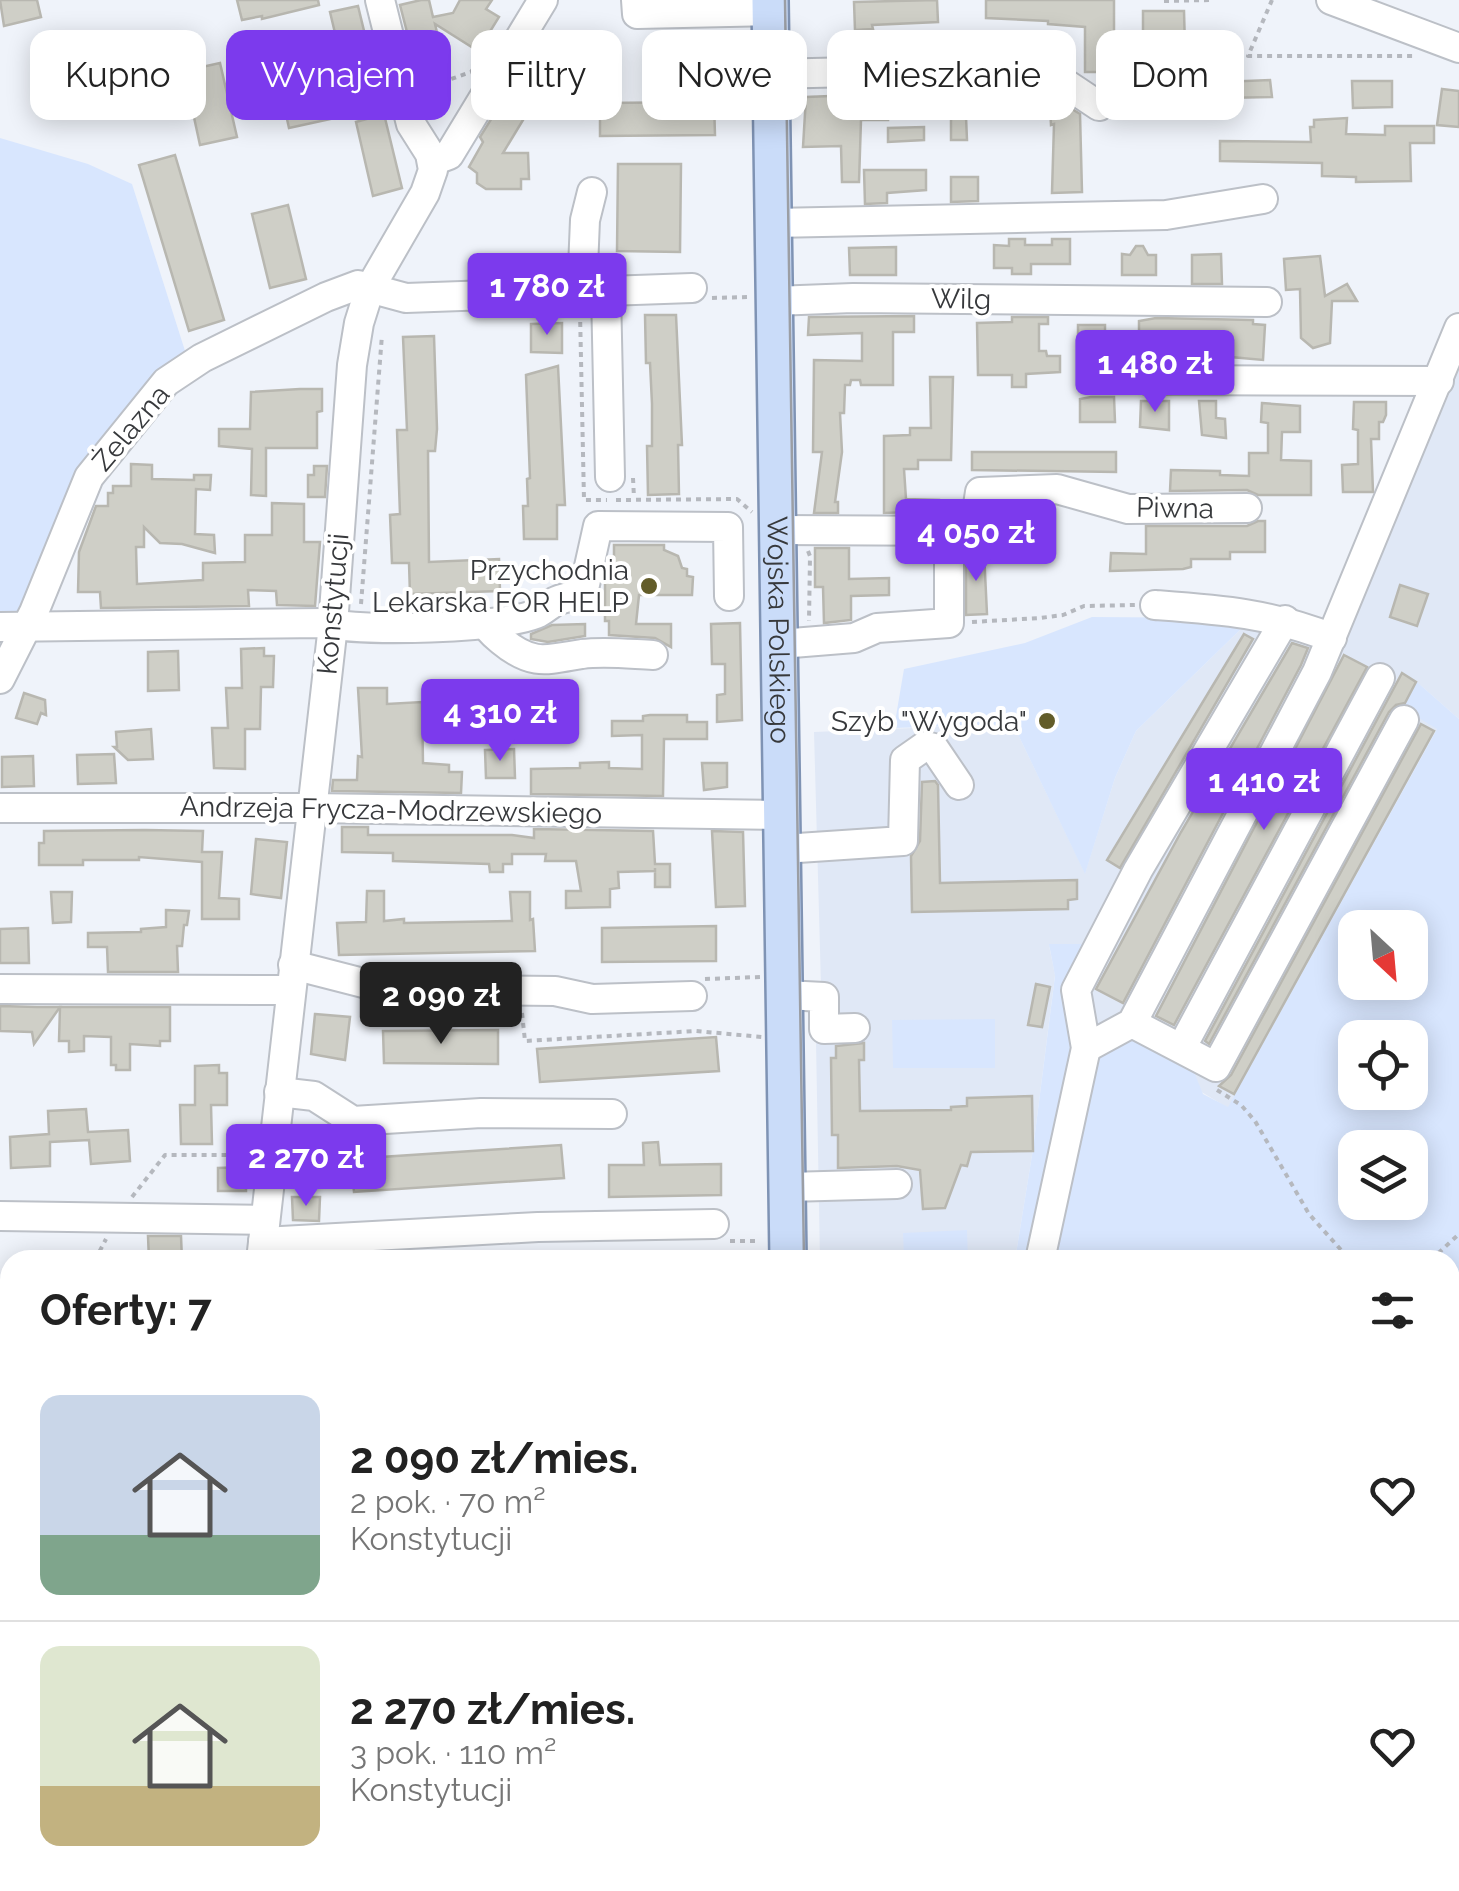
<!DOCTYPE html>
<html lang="pl">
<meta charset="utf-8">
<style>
body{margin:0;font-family:Raleway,sans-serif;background:#f6f6f6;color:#222;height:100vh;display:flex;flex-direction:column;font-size:38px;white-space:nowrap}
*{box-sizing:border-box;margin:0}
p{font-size:32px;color:#767676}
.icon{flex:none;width:55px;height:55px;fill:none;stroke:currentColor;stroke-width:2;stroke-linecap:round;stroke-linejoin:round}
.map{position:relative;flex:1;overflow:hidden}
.panel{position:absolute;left:0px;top:1250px;width:1460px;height:642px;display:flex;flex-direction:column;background:#fff;border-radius:30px 30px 0 0;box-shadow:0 5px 25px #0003}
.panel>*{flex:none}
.guide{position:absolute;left:30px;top:30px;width:1400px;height:90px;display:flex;gap:20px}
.needle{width:65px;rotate:154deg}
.fabs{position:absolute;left:1338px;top:910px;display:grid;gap:20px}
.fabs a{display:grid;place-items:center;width:90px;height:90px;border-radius:20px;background:#fff;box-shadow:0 5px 25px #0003;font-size:50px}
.price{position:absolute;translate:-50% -85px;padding:0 22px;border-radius:10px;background:#7c3aed;color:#fff;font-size:32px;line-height:65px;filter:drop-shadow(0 2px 5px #0008)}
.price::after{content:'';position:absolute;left:50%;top:60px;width:30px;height:22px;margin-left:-15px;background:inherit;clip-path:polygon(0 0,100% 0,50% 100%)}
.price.active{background:#222;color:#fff}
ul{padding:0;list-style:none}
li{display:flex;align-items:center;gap:30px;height:250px;padding:0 40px}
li+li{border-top:2px solid #e0e0e0}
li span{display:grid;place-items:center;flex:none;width:280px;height:200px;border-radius:20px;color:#555}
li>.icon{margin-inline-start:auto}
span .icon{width:120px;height:120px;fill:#fffc;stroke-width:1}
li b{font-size:42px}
h2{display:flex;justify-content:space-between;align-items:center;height:120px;padding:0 40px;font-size:42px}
.pill{padding:0 35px;border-radius:20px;background:#fff;box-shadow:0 5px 25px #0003;font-size:35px;line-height:90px}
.pill.active{background:#7c3aed;color:#fff}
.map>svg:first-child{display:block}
.built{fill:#e0e8f6}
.green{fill:#d8e6fe;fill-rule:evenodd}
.building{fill:#cfcfc7;stroke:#b8b7b0;stroke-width:2.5}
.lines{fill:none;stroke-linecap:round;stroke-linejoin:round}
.minor-casing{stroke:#bcc0c7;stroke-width:32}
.major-casing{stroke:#7f93b4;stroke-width:40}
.path{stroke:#b5b8be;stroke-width:4;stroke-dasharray:5 5;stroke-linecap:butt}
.minor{stroke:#fff;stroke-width:28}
.major{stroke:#cadcf9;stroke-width:35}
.tram{stroke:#9b9ea4;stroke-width:2.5}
.poi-dot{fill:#625c29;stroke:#fff;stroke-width:4}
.labels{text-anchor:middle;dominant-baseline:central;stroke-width:8;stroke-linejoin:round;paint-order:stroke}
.street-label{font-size:28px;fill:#37393c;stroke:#fff}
.poi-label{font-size:28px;fill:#37393c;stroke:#fff;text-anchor:end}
</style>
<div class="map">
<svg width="1459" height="1891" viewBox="0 0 1459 1891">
<rect width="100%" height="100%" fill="#eff3fa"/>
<!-- built -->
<polygon class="built" points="1459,364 1459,719 1418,683 1437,729 1228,1108 1070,1012 1049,945 1055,975 1033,1149 1015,1260 820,1260 815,987 821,986 814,732 1013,724 1085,873 1115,778 1136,731 1243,627 1337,641 1452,388"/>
<!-- green -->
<g class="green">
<polygon points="0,138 88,164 132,184 186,354 123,416 22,618 0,616"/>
<polygon points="1092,617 1232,618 1243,627 1136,731 1115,778 1085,874 1013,724 894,728 904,669 1025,643"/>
<path d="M1417 682 1459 719V1814L1450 1811V1260H1015L1033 1149 1055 976 1049 944H1083L1070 989V1012L1138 1038 1194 1072 1203 1094 1228 1107 1437 729 1402 708ZM1355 928H1410V982H1355ZM1355 1038H1410V1092H1355ZM1355 1148H1410V1202H1355Z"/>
<polygon points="995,1019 995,1068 893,1068 892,1020"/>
<polygon points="967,1230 968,1260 904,1260 903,1233"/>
</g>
<!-- building -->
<g class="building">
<polygon points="0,0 37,0 41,17 4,26"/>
<polygon points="237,0 318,0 319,5 262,19 262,16 242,20"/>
<polygon points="421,0 429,0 433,17 453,13 460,0 492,0 486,9 499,17 478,51 435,24 444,62 419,68 418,63 415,63 400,5"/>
<polygon points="937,0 938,22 872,25 873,29 855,30 854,2"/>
<polygon points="986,0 1114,0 1114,67 1126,66 1128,100 1115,101 1100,86 1099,72 1085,72 1085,27 1048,24 1048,21 986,18"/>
<polygon points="358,6 373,68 344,71 330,12"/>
<polygon points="1143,11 1184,11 1185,47 1143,47"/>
<polygon points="220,63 237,137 200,145 184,71"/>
<polygon points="1270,80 1272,97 1222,98 1222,82"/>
<polygon points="1352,81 1392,81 1392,107 1353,108"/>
<polygon points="513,84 530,86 540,92 503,153 528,153 529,179 521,179 521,189 486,189 477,183 477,173 469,167 483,142 480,137"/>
<polygon points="1006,86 1036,86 1037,104 1006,104"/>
<polygon points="1442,89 1459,91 1459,127 1437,125"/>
<polygon points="951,93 965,94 967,140 951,140"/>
<polygon points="881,94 881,97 888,98 888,120 861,120 859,182 842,182 841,146 803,147 806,97"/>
<polygon points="348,96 353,114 289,128 285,110"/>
<polygon points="714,102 715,135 600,136 600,103"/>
<polygon points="1050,106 1067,106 1080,114 1082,192 1052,193 1054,124 1051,125"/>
<polygon points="384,114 402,188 373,196 356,122"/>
<polygon points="1347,118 1346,134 1385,135 1385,126 1434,126 1434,143 1410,143 1411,181 1356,182 1356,177 1322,176 1322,163 1220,161 1220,141 1311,142 1310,127 1314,127 1314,120"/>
<polygon points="924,127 924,140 888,142 888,128"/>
<polygon points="175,155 224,320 189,331 139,165"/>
<polygon points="618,164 681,164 680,252 617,251"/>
<polygon points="864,170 926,170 926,190 887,193 887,203 865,204"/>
<polygon points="951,177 978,177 978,201 951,202"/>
<polygon points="288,205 306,279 270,288 252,214"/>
<polygon points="1009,239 1025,239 1025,245 1052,245 1052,239 1070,239 1070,264 1031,264 1031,274 1012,274 1012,268 994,268 994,245 1009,246"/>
<polygon points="1136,246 1143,246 1148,255 1156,255 1156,275 1122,275 1122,254 1130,255"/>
<polygon points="896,247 896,275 850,275 849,248"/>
<polygon points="1221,254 1222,284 1192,284 1192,255"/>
<polygon points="1320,256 1325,296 1347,284 1357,301 1332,301 1330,343 1313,348 1301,338 1300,289 1286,290 1284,259"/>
<polygon points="645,315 676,315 682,445 678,445 679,494 648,495 647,446 652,446 652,404 650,363 646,363"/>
<polygon points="914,316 914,332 893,332 893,385 861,385 860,380 851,380 850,385 845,385 844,413 840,413 842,452 835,502 838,502 838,513 814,513 822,452 813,452 814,360 862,361 862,333 808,335 809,317"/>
<polygon points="1012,317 1048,317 1048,324 1039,324 1039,351 1046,351 1047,356 1060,356 1060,372 1026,374 1026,387 1012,387 1012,375 978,375 977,323 1012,322"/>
<polygon points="1156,318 1253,320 1253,324 1265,325 1263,360 1231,357 1231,350 1139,349 1139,321"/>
<polygon points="562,323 562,353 531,352 531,324"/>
<rect x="1078" y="325" width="27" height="20"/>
<polygon points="434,336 437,429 435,451 428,451 429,562 499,559 500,591 410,594 409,563 392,563 390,515 400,514 397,430 407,430 403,337"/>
<polygon points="558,366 565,505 557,505 557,539 524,539 523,506 528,506 527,479 530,478 526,375"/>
<polygon points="930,377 953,377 951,460 918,460 918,469 904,469 906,499 939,500 939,511 884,513 884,436 910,435 910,428 931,428"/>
<polygon points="300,389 322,389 322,411 317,412 317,448 266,448 266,496 251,495 252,449 219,446 219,429 250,429 251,392"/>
<polygon points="1091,397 1114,397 1115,422 1080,422 1080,399"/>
<polygon points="1141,401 1169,401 1169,430 1140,427"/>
<polygon points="1199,401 1216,401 1216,418 1225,419 1226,438 1202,435"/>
<polygon points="1354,402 1386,402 1386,415 1383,422 1379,422 1379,439 1371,439 1373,492 1343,492 1342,465 1358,464 1358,430 1353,429"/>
<polygon points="1262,403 1300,406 1300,432 1282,432 1281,460 1311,461 1311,495 1258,495 1247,490 1170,491 1171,470 1220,471 1220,475 1249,476 1249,453 1268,453 1268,423 1261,422"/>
<polygon points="972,452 1116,452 1116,472 972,470"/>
<polygon points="131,464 152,465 152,479 194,480 194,475 211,475 210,490 196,489 195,534 214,535 215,553 182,544 160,543 144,527 144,547 136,547 137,584 203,580 203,563 245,562 245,535 272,535 272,503 304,504 304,542 320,542 315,606 277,605 276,591 248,590 249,606 101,608 100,592 78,592 79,552 96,506 108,506 108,493 113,493 113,486 131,486"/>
<polygon points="314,466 327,466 325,497 308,497 308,475 314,475"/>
<polygon points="1052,507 1044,558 1003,555 1006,517 994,517 995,509"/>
<polygon points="1258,521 1265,521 1265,552 1230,552 1230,559 1191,559 1191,567 1183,569 1110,571 1111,553 1146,554 1146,526 1247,526"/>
<polygon points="614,545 664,545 664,550 678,556 682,568 687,569 687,576 693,577 692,595 639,595 636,624 671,624 671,647 655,638 609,635 609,621 605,621 605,576 606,570 614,570"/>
<polygon points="815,548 849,548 849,579 889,578 889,595 851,596 851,620 824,623 823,587 815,587"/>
<polygon points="984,552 987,614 966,615 966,553"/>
<polygon points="1400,585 1428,594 1417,626 1390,617"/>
<polygon points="740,623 742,720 717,722 717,695 725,694 725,664 712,664 711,624"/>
<polygon points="585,624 585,636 548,642 531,639 531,634 552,625"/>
<polygon points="1244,634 1253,639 1120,868 1107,860"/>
<polygon points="1292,643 1308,648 1301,665 1123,1003 1096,989 1181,832"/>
<polygon points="264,648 264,656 274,656 273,687 261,687 260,729 245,729 245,769 214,768 212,728 228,728 226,688 242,688 241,649"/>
<polygon points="178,651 179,690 148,691 148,652"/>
<polygon points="1344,655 1367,667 1174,1025 1156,1016"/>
<polygon points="1402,673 1416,682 1405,703 1396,705 1389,712 1209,1044 1205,1041"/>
<polygon points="358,688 387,688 387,704 422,702 423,763 449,765 449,772 462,772 461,793 332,791 333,780 357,780 358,756 362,757"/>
<polygon points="24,693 45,700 46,715 41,713 37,724 16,718"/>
<polygon points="650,715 687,715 687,722 707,722 707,739 664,739 663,796 531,794 531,769 580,768 580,763 609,762 609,768 642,769 642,735 612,736 612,721 643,721 643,716"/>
<polygon points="515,721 572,721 571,738 516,739"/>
<polygon points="1421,724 1434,731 1234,1094 1219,1086 1231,1075"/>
<polygon points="151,729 153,759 128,760 114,747 117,747 116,732"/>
<polygon points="514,749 515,778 486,778 485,750"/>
<polygon points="114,754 116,783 78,784 77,755"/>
<polygon points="33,756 34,786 2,787 2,757"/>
<polygon points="702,763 727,763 727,787 704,790"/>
<polygon points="935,781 938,785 940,883 1077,880 1077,899 1068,900 1068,909 912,912 911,856 920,841 922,782"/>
<polygon points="342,827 368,827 368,835 512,835 534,838 534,829 653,831 655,864 670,864 670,887 655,887 655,868 655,871 618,872 619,888 610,889 610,907 566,908 566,891 581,891 576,861 545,861 546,854 512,854 512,864 503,864 503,872 490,872 489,864 393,861 393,853 342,852"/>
<polygon points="145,830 203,831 202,852 222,852 219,898 239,899 239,919 202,919 202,862 139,857 139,860 83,860 83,865 39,865 39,843 44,843 44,831"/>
<polygon points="712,831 743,832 745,906 716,907"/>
<polygon points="256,839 287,842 281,898 251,894"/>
<polygon points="367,891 384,891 384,921 404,919 404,923 512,921 510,892 530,892 530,920 533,919 535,951 339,955 337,923 366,922"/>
<polygon points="51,892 72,892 71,922 53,923"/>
<polygon points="166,910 189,911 187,925 184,925 182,946 177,946 178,972 108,972 107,947 88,947 88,933 141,932 141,929 166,927"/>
<polygon points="716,926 716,961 602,962 602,928"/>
<polygon points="28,928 29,963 0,963 0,929"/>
<polygon points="1036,984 1050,987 1042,1027 1028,1025"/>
<polygon points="0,1006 37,1007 60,1007 34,1044 32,1032 0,1031"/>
<polygon points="60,1007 170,1007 170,1041 160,1041 160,1046 130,1044 130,1070 116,1070 116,1065 111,1065 111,1037 84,1036 84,1051 69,1052 69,1041 59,1041"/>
<polygon points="315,1014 350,1017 345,1060 311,1054"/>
<polygon points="498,1030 498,1064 384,1063 383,1031"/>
<polygon points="716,1037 719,1071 540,1082 537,1049"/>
<polygon points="864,1043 864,1060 859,1060 860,1111 951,1110 951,1107 967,1106 967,1098 1032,1096 1033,1151 971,1152 967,1166 961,1165 945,1208 923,1209 920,1170 897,1166 838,1168 838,1135 832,1135 831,1058 836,1058 836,1046"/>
<polygon points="219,1065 219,1073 227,1073 227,1105 211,1105 212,1144 181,1144 180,1105 195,1105 195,1066"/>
<polygon points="86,1109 88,1132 128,1130 130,1161 91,1164 89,1140 50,1142 50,1166 11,1168 10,1137 49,1134 48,1111"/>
<polygon points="295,1130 321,1132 317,1167 301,1167 302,1156 293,1155"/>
<polygon points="658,1142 660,1165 721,1164 721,1195 609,1197 609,1165 644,1165 643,1143"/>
<polygon points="561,1145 564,1178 354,1192 351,1159"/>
<polygon points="246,1167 246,1191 218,1191 218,1168"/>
<polygon points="292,1197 320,1197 319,1221 293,1220"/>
<polygon points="148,1236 181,1236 182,1260 149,1260"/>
</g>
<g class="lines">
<defs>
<g id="minor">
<polyline points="636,0 637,14 770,11"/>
<polyline points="1331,0 1459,48"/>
<polyline points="771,74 895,71 937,76 984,69 1042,68 1099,106"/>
<polyline points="433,161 449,155 543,0"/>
<polyline points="773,223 1166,215 1263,199"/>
<polyline points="606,291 610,477"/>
<polyline points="582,292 585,220 592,192"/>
<polyline points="774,301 853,298 1267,302"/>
<polyline points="1147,380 1439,381"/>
<polyline points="778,530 974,531 980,492 1057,489 1128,509 1247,508"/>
<path d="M1155 605C1222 610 1268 613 1332 638"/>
<path d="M486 624C490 632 495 635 502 641 532 666 546 660 582 654 605 651 630 654 653 655"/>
<path d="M0 627 323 623C365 632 497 629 536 614 543 611 549 605 556 601 566 597 575 597 584 589L598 526 728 527 729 596"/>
<polyline points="780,644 854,638 877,628 949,623 949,555"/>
<polyline points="0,679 34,612 89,477 166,382 202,358 326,297 358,285 406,298 692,288"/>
<polyline points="0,808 311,808 783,815"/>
<polyline points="783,849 903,841 905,760 925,746 934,748 959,785"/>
<polyline points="293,965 371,985 403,989 555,991 592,999 692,996"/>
<polyline points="0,989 290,990"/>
<polyline points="785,995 824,997 824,1029 855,1028"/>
<polyline points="1132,1023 1216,1067 1404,720"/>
<polyline points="1182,1047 1380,678"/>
<polyline points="1086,1048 1132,1023 1317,672 1459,328"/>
<polyline points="279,1092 314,1096 353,1121 481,1113 612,1114"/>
<polyline points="788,1187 897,1184"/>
<polyline points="0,1216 265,1220"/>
<polyline points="263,1242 538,1227 714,1224"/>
<polyline points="261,1260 333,625 352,365 359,323 370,288 425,193 433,170 430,154 411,124 380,0"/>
<polyline points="1040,1260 1086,1048 1076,990 1138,870 1285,620"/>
<polyline points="0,1794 10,1795"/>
<polyline points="0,1823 10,1825"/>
<polyline points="1450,1857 1459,1860"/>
<polyline points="187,1882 206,1891"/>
<polyline points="690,1882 694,1891"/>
<polyline points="796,1889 866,1887 893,1882"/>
<polyline points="230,1891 232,1882"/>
<polyline points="464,1891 494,1882"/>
</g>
<g id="major">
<path id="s1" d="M770 0 788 1260"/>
<polyline points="796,1882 796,1891"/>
</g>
</defs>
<!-- minor casing -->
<use href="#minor" class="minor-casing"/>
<!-- major casing -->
<use href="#major" class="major-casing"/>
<!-- path -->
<g class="path">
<polyline points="1272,0 1248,56 1413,56"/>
<polyline points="1164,1 1211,0"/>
<polyline points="423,89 471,72 474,68"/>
<polyline points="712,298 747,297"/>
<polyline points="580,312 584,500 607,500"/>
<polyline points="633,478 634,498"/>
<polyline points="616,500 737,499 752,512"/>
<polyline points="808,551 810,556 809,621"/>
<polyline points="361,604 382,335"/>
<polyline points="972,622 1040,618 1063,615 1084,606 1135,605"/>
<polyline points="705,979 760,977"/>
<polyline points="522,1013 525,1041 696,1031 762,1037"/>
<polyline points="1217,1090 1241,1105 1255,1121 1309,1214 1350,1260"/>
<polyline points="132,1197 165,1155 252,1155"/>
<polyline points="730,1241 760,1241"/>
<polyline points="95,1260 106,1239"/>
<polyline points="1431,1260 1459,1234"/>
<polyline points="0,1313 10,1313"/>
<polyline points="0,1349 10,1358"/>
<polyline points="1450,1358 1459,1365"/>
<polyline points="0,1460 10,1459"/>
<polyline points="0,1718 10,1719"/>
<polyline points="327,1882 330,1891"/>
<polyline points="727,1882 745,1891"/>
<polyline points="295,1886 297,1891"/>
<polyline points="341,1891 374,1882"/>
</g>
<!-- minor -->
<use href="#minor" class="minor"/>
<!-- major -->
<use href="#major" class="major"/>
<!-- tram -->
<g class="tram">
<polyline points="785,0 804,1260"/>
<polyline points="813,1882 814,1891"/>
</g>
</g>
<!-- markers -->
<g class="poi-dot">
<circle cx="649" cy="586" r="10"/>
<circle cx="1047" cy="721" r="10"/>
</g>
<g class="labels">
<!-- street labels -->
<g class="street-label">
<text transform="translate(961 299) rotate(1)">Wilg</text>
<text transform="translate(131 428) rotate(-50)">Żelazna</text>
<text transform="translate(1175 508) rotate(1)">Piwna</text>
<text transform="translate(333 604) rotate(-85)">Konstytucji</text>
<text stroke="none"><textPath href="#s1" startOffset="630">Wojska Polskiego</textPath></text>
<text transform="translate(391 810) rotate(1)">Andrzeja Frycza-Modrzewskiego</text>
</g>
<!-- poi labels -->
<g class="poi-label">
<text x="629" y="570">Przychodnia<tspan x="629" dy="32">Lekarska FOR HELP</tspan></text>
<text x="1027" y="721">Szyb "Wygoda"</text>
</g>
</g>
</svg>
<div class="fabs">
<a><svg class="needle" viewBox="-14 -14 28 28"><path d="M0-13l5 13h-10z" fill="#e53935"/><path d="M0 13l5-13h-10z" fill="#767676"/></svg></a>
<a><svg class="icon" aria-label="locate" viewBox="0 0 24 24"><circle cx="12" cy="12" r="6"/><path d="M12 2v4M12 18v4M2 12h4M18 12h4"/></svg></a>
<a><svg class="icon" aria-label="layers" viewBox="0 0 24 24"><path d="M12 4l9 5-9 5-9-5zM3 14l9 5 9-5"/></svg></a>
</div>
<b class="price" style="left:547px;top:338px">1 780 zł</b>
<b class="price" style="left:1155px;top:415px">1 480 zł</b>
<b class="price" style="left:976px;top:584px">4 050 zł</b>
<b class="price" style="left:500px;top:764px">4 310 zł</b>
<b class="price" style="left:1264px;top:833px">1 410 zł</b>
<b class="price active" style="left:441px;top:1047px">2 090 zł</b>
<b class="price" style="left:306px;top:1209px">2 270 zł</b>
<div class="guide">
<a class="pill">Kupno</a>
<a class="pill active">Wynajem</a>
<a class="pill">Filtry</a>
<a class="pill">Nowe</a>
<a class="pill">Mieszkanie</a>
<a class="pill">Dom</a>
</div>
<section class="panel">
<h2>Oferty: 7<svg class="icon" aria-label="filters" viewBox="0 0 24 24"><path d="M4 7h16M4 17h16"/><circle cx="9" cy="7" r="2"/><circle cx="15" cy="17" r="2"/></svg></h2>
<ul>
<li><span style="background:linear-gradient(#c9d6e8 70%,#7fa58c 0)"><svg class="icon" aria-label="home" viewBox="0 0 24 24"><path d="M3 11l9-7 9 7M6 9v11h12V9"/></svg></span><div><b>2 090 zł/mies.</b><p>2 pok. · 70 m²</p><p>Konstytucji</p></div><svg class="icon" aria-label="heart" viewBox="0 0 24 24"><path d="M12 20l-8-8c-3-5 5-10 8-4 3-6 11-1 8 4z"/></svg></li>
<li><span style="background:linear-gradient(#dfe7d0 70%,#c2b280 0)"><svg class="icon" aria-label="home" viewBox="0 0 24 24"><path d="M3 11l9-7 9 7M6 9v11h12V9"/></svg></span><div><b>2 270 zł/mies.</b><p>3 pok. · 110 m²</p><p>Konstytucji</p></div><svg class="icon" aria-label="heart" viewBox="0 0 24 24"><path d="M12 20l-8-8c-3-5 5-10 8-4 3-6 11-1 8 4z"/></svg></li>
</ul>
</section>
</div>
